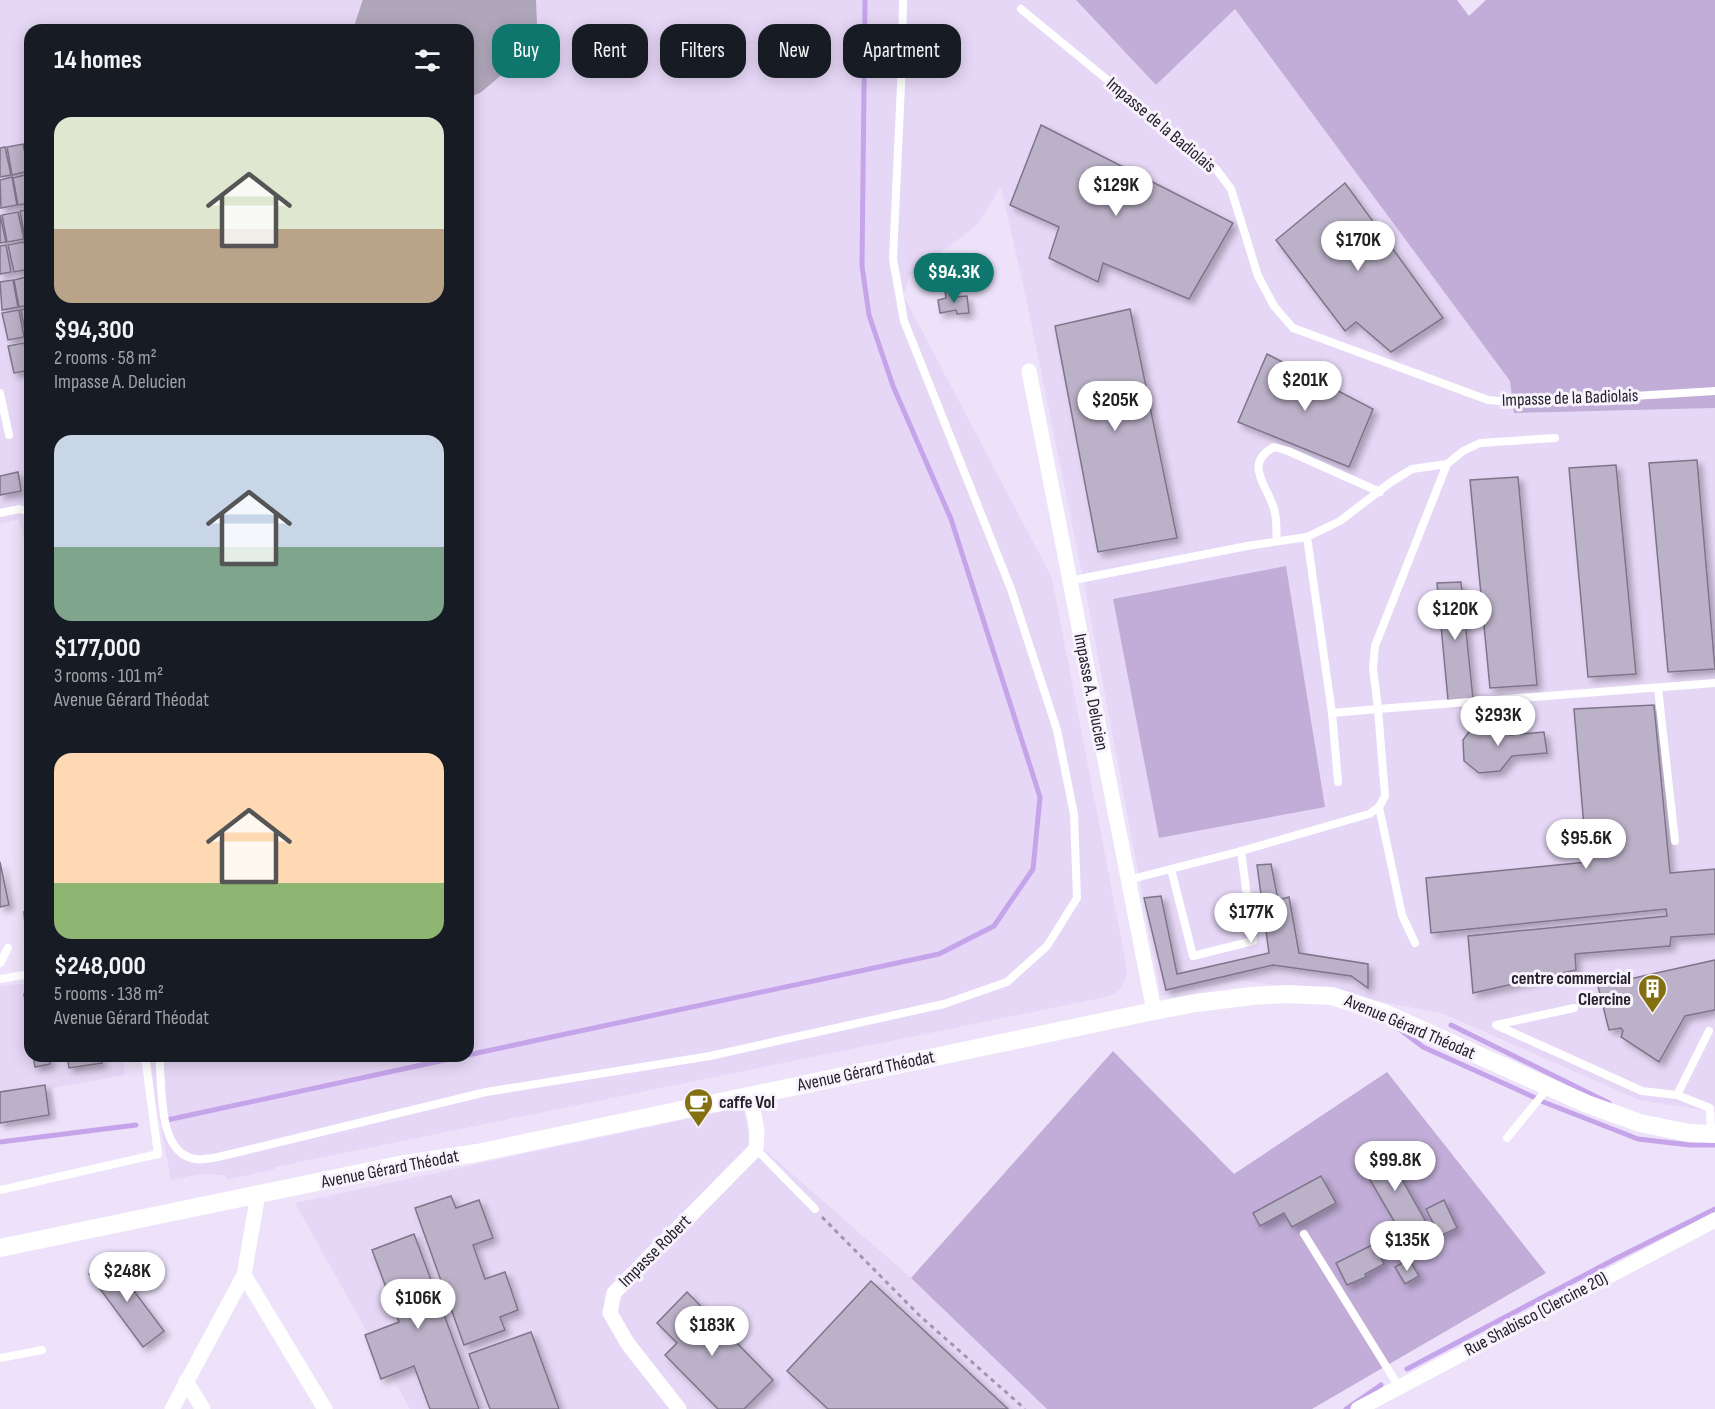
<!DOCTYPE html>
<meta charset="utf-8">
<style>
body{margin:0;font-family:"Sofia Sans Condensed",sans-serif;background:#242831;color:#f1f3f6;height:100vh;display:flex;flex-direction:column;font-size:22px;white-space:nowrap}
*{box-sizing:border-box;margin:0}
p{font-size:20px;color:#9ea1a6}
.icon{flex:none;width:33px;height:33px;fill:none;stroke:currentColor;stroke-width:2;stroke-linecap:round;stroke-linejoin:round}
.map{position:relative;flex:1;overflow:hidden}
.side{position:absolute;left:24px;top:24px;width:450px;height:1038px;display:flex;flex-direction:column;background:#171b24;border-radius:18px;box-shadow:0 3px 15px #0003}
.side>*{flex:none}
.hud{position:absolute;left:492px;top:24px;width:570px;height:54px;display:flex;gap:12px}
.price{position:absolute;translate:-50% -51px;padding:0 14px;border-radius:21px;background:#fff;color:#222;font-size:20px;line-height:39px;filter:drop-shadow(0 2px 3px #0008)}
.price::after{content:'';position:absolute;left:50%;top:36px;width:18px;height:14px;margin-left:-9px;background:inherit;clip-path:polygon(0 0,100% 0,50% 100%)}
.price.on{background:#0f766e;color:#fff}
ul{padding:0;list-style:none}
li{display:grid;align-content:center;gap:12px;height:318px;padding:0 30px}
li span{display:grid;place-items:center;height:186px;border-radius:18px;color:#555}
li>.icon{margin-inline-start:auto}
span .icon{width:108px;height:108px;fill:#fffc;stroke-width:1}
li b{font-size:26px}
h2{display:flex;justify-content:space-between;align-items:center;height:72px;padding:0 30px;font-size:26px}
.pill{padding:0 21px;border-radius:18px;background:#171b24;box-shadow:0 3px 15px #0003;font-size:21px;line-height:54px}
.pill.on{background:#0f766e;color:#fff}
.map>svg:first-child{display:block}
.built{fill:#e6d7f6}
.green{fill:#c1add7}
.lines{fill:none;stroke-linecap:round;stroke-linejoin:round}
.stream{stroke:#c5a4e9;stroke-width:5}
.taxiway{stroke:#b0a6ba;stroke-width:46}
.runway{stroke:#b0a6ba;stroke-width:114}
.building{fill:#bbb1c8;stroke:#7f758a;stroke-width:1.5;filter:url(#shadow)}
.path{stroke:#a098aa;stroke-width:3;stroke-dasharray:4.5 4.5;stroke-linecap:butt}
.service{stroke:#fff;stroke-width:8}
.minor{stroke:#fff;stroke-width:15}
.tertiary{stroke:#fff;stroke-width:18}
.labels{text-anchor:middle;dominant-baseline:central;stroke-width:6;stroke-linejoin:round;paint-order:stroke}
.street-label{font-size:18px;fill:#25212a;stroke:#f7f2fc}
.poi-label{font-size:18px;font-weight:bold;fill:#25212a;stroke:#f7f2fc;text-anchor:end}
</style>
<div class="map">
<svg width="1715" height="1409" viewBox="0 0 1715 1409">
<defs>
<filter id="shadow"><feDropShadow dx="4.5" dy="4.5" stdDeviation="3" flood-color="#0004"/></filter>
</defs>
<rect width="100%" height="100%" fill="#ede2fa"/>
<!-- built -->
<g class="built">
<polygon points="0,0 1076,0 1156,85 1235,8 1510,381 1515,413 1715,408 1715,1112 1639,1100 1444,1014 1379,1001 1241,980 1161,996 1086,593 1027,302 1001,187 977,225 910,276 903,295 1052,578 1126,964 1127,972 1125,981 1120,989 1114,994 1101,998 275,1167 275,1169 227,1180 225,1175 200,1174 171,1180 156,1101 150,1056 468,1056 468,30 30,30 30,568 19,519 0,524"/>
<polygon points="30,983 30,1056 122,1056 125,1075 52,1088 57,1119 0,1128 0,986"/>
<polygon points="743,1107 749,1136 911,1278 1047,1409 410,1409 295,1203"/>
</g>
<!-- green -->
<g class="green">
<polygon points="1076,0 1457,0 1469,16 1486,0 1715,0 1715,408 1514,413 1510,381 1235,9 1156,85"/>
<polygon points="1286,566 1325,807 1159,838 1113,599"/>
<polygon points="1113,1051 1234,1174 1387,1072 1546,1273 1312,1409 1047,1409 911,1278"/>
</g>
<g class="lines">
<!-- stream -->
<g class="stream">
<polyline points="1451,1025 1609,1103"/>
<polyline points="1398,1028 1423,1047 1538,1099"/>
<polyline points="468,1055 939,954 994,926 1033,869 1040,797 951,519 893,386 869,315 862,266 865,0"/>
<polyline points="1541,1101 1638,1139 1690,1145 1715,1145"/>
<polyline points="167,1120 463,1056"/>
<polyline points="0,1142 136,1125"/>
<polyline points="1407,1369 1617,1258 1715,1209"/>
<polyline points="1346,1409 1381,1385"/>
</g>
<!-- taxiway -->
<g class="taxiway">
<polyline points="377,30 387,0"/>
<polyline points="468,73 505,42 514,25 513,0"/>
</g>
<!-- runway -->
<polyline class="runway" points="454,0 459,30"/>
</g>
<!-- building -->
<g class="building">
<polygon points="1041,125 1233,223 1189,299 1103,263 1098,282 1049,258 1059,227 1010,205"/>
<polygon points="23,144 29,171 12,175 7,147"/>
<polygon points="5,147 11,175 0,177 0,148"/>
<polygon points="29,174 30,203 18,205 13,178"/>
<polygon points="12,177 17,205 1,208 0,180"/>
<polygon points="1345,183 1443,318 1391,352 1356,322 1345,331 1276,240"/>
<polygon points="30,209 30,238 25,239 20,211"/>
<polygon points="18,212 24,239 7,242 2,215"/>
<polygon points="0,215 6,242 0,243"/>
<polygon points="24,242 30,269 14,272 8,245"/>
<polygon points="6,245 11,272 0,274 0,246"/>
<polygon points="30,276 30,305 19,307 14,280"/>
<polygon points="13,280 18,307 2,310 0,282"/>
<polygon points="952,291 953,297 967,296 969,313 957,314 956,310 940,313 938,300 946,298 945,292"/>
<polygon points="30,308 30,336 26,337 21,310"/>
<polygon points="1130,309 1177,538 1098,552 1055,326"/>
<polygon points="19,310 24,337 8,340 2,313"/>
<polygon points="24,343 30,370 14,373 8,346"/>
<polygon points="1267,354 1373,409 1349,467 1238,422"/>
<polygon points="1697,460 1715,669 1668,672 1649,463"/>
<polygon points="1616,465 1636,674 1588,677 1569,468"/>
<polygon points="18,472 21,491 0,495 0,476"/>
<polygon points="1518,477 1537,685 1490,688 1470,480"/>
<polygon points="1461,582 1473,699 1448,700 1437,583"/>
<polygon points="1654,705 1670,873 1715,869 1715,934 1671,937 1670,946 1575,954 1576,970 1473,993 1468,936 1667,916 1666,909 1431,933 1426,878 1587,862 1574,709"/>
<polygon points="1495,723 1510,735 1544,732 1547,753 1512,756 1500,771 1479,773 1464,761 1463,740 1474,725"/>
<polygon points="0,862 9,905 0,907"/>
<polygon points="1271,864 1278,900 1289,897 1299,953 1368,964 1368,988 1351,976 1273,965 1166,990 1144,898 1161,896 1177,974 1269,953 1257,865"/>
<polygon points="30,911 30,940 26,940 24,912"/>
<polygon points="1715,960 1715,1010 1685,1016 1659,1062 1621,1037 1623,1031 1621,1028 1609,1030 1598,986"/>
<polygon points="30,993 30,1033 24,994"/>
<polygon points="33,1056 49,1056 50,1064 35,1067"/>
<polygon points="67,1056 101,1056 102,1063 69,1068"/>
<polygon points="45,1085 49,1115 0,1123 0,1092"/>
<polygon points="1391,1148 1398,1160 1392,1162 1426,1222 1401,1233 1366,1173 1376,1170 1370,1159"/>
<polygon points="1321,1176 1336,1203 1292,1227 1284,1213 1260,1226 1253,1213"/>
<polygon points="451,1196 456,1208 479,1200 493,1238 473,1245 485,1279 505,1272 518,1310 500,1317 505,1330 464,1345 415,1208"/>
<polygon points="1444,1200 1457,1228 1440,1236 1426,1209"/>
<polygon points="414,1234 479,1409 430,1409 414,1366 381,1379 365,1335 399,1322 372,1250"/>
<polygon points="1374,1244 1384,1264 1365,1274 1366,1277 1347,1285 1336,1263"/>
<polygon points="110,1259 164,1331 143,1347 89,1274"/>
<polygon points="1409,1259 1419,1276 1405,1284 1395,1267"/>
<polygon points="871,1281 1008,1409 828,1409 787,1371"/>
<polygon points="687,1292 773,1380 744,1409 718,1409 665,1355 677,1343 657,1323"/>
<polygon points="531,1332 559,1409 490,1409 469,1354"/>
</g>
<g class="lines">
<!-- path -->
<polyline class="path" points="822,1217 920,1316 1025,1409"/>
<!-- service -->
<g class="service">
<polyline points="1021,9 1216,169 1231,189 1258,276 1274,306 1293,328 1488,400 1521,403 1715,391"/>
<polyline points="0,393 9,435"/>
<polyline points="0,513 19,509 30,512"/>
<polyline points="1307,537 1332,713 1378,709 1373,668 1375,646 1447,464 1463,451 1480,443 1555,438"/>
<path d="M1277 541C1276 532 1277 522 1275 513 1270 487 1241 465 1274 447L1288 451 1380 492"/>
<polyline points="1069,581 1247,546 1307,537 1340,521 1391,482 1412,469 1447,464"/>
<polyline points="1658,688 1675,841"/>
<polyline points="1332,713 1338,782"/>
<polyline points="1379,807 1402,915 1415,943"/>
<polyline points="1171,869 1193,956 1253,941 1241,851"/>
<polyline points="1128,880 1241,851 1369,814 1379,807 1385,796 1378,709 1715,683"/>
<polyline points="0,963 8,948"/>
<polyline points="0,979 30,974"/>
<polyline points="1574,1008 1496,1025 1642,1091 1677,1095 1710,1108 1711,1134"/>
<path d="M159 1056C163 1084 156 1153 195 1159 202 1160 211 1158 218 1157L486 1092 710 1056 944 1004 1007 982 1047 946 1077 898 1074 814 1057 730 1011 589 904 321 893 259 902 63 903 0"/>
<polyline points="1677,1095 1709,1031"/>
<polyline points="1507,1138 1548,1088"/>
<polyline points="756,1149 815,1209"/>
<polyline points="0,1190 158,1154 145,1056"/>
<polyline points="1304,1234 1399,1387"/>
<polyline points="0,1358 42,1350"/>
</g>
<!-- minor -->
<g class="minor">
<polyline points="1029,371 1154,1011"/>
<polyline points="244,1275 325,1409"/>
<polyline points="186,1381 203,1409"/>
<polyline points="172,1409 244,1275 258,1194"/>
<polyline points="679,1409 628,1344 610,1313 614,1293 756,1149 757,1130 750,1095"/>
<polyline points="1358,1409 1715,1220"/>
</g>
<!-- tertiary -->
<polyline class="tertiary" points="0,1248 399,1165 477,1153 1154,1011 1196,1003 1252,996 1286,994 1332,996 1384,1013 1587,1104 1640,1123 1689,1133 1715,1134"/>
</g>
<!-- icons -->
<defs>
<symbol id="building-pin" viewBox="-11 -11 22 30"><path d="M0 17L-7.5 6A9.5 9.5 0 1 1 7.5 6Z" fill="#847010" stroke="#f7f2fc"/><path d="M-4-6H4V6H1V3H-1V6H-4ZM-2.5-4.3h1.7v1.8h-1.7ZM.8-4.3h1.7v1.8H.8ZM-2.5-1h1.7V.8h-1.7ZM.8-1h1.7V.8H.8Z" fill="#fff"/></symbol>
<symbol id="cafe-pin" viewBox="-11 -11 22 30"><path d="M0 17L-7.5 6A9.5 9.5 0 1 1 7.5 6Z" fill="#847010" stroke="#f7f2fc"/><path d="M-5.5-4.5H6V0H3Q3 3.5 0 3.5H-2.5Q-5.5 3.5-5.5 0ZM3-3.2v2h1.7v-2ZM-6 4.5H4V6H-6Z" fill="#fff"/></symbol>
</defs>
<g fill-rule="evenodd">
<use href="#building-pin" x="1636" y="972" width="33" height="45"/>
<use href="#cafe-pin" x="682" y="1086" width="33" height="45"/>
</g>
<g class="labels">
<!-- street labels -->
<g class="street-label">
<text transform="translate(1161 125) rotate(40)">Impasse de la Badiolais</text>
<text transform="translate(1570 398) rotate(-2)">Impasse de la Badiolais</text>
<text transform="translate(1091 692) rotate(79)">Impasse A. Delucien</text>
<text transform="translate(1410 1027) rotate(23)">Avenue Gérard Théodat</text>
<text transform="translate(866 1071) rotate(-12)">Avenue Gérard Théodat</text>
<text transform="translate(390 1169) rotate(-11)">Avenue Gérard Théodat</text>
<text transform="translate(655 1251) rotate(-45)">Impasse Robert</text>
<text transform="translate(1536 1314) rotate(-28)">Rue Shabisco (Clercine 20)</text>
</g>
<!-- poi labels -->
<g class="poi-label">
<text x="1631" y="978">centre commercial<tspan x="1631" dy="21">Clercine</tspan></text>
<text x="719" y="1102" text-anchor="start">caffe Vol</text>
</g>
</g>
</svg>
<b class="price" style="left:1116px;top:217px">$129K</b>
<b class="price" style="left:1358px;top:272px">$170K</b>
<b class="price on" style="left:954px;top:304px">$94.3K</b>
<b class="price" style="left:1305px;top:412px">$201K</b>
<b class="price" style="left:1115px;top:432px">$205K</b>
<b class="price" style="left:1455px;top:641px">$120K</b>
<b class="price" style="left:1498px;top:747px">$293K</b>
<b class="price" style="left:1586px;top:870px">$95.6K</b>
<b class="price" style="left:1251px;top:944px">$177K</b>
<b class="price" style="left:1395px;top:1192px">$99.8K</b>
<b class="price" style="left:1407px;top:1272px">$135K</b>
<b class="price" style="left:127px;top:1303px">$248K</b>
<b class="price" style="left:418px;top:1330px">$106K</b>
<b class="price" style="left:712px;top:1357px">$183K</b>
<div class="hud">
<a class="pill on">Buy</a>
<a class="pill">Rent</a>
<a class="pill">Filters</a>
<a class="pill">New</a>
<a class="pill">Apartment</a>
</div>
<section class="side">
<h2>14 homes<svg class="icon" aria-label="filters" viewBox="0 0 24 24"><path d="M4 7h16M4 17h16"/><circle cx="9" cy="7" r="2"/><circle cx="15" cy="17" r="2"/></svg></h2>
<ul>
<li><span style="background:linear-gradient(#dfe7d0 60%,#b9a48a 0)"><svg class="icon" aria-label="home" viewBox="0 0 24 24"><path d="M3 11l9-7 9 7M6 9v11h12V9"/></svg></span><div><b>$94,300</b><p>2 rooms · 58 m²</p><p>Impasse A. Delucien</p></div></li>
<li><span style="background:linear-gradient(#c9d6e8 60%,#7fa58c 0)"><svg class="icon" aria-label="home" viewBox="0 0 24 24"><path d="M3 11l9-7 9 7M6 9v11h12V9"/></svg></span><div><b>$177,000</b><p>3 rooms · 101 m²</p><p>Avenue Gérard Théodat</p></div></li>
<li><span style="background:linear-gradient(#ffd9b3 70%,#8fb573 0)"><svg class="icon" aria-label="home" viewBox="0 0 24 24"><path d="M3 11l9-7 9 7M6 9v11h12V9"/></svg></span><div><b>$248,000</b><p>5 rooms · 138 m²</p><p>Avenue Gérard Théodat</p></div></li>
</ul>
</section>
</div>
